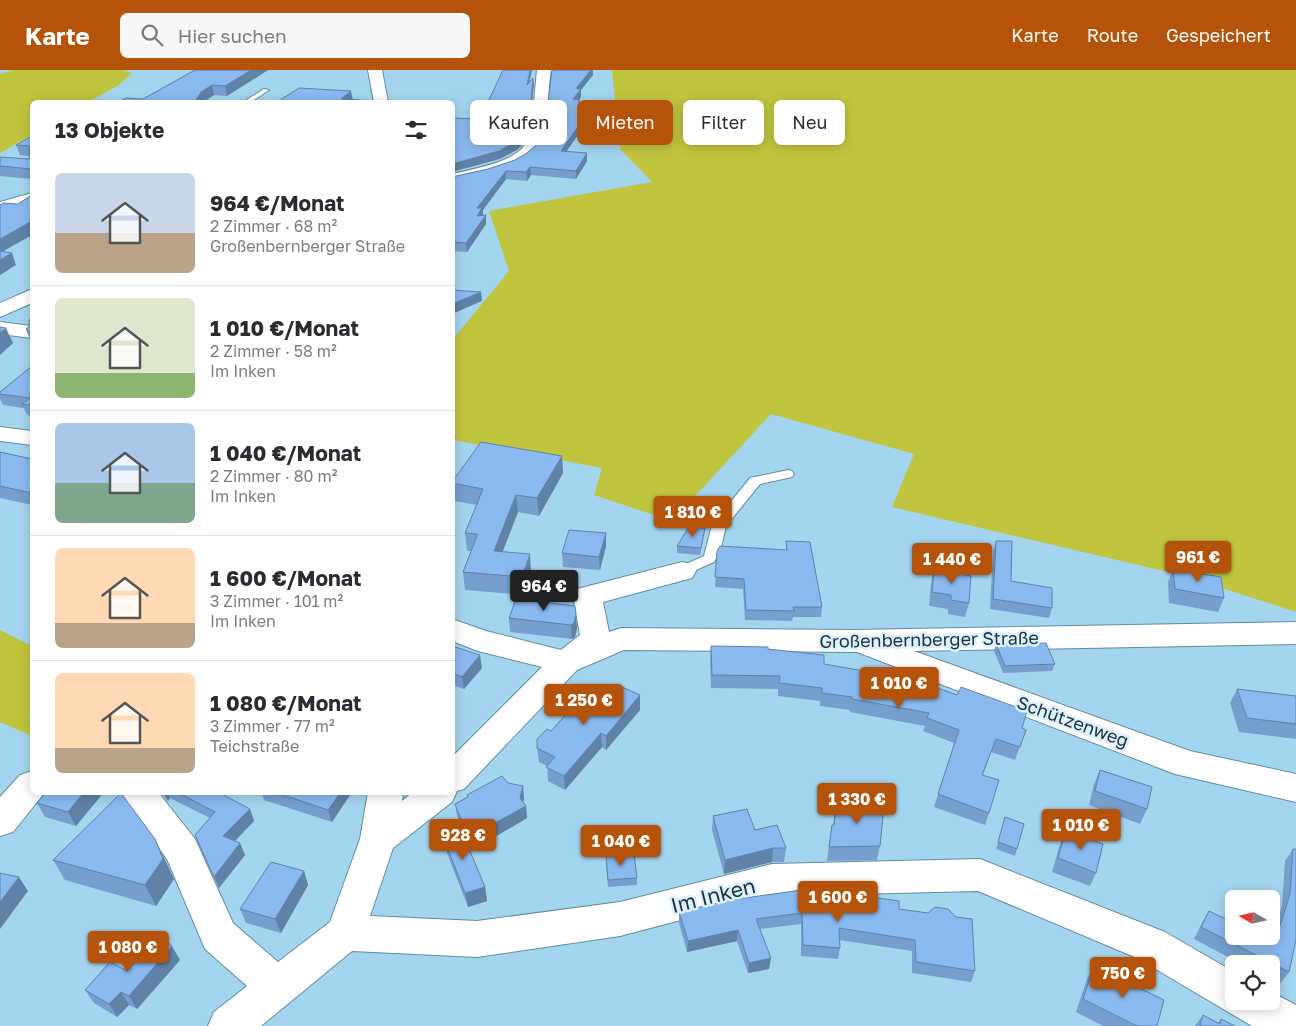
<!DOCTYPE html>
<html lang="de">
<meta charset="utf-8">
<style>
body{margin:0;font-family:"Golos Text",sans-serif;background:#f7f7f7;color:#2b2b33;height:100vh;display:flex;flex-direction:column;font-size:19px;white-space:nowrap}
*{box-sizing:border-box;margin:0}
p{font-size:16px;color:#7c7c81}
.icon{flex:none;width:28px;height:28px;fill:none;stroke:currentColor;stroke-width:2;stroke-linecap:round;stroke-linejoin:round}
.map{position:relative;flex:1;overflow:hidden}
.side{position:absolute;left:30px;top:30px;width:425px;height:695px;display:flex;flex-direction:column;background:#fff;border-radius:8px;box-shadow:0 2px 12px #0003}
.side>*{flex:none}
.guide{position:absolute;left:470px;top:30px;width:475px;height:45px;display:flex;gap:10px}
.needle{width:32px;rotate:279deg}
.buttons{position:absolute;left:1225px;top:820px;display:grid;gap:10px}
.buttons a{display:grid;place-items:center;width:55px;height:55px;border-radius:8px;background:#fff;box-shadow:0 2px 12px #0003;font-size:25px}
.price{position:absolute;translate:-50% -42px;padding:0 11px;border-radius:5px;background:#b45309;color:#fff;font-size:16px;line-height:32px;filter:drop-shadow(0 1px 2px #0008)}
.price::after{content:'';position:absolute;left:50%;top:30px;width:15px;height:11px;margin-left:-8px;background:inherit;clip-path:polygon(0 0,100% 0,50% 100%)}
.price.selected{background:#222;color:#fff}
ul{padding:0;list-style:none}
li{display:flex;align-items:center;gap:15px;height:125px;padding:0 25px}
li+li{border-top:1px solid #e1e1e2}
li span{display:grid;place-items:center;flex:none;width:140px;height:100px;border-radius:8px;color:#555}
li>.icon{margin-inline-start:auto}
span .icon{width:60px;height:60px;fill:#fffc;stroke-width:1}
li b{font-size:21px}
h2{display:flex;justify-content:space-between;align-items:center;height:60px;padding:0 25px;font-size:21px}
.pill{padding:0 18px;border-radius:8px;background:#fff;box-shadow:0 2px 12px #0003;font-size:18px;line-height:45px}
.pill.selected{background:#b45309;color:#fff}
header{display:flex;align-items:center;gap:30px;box-sizing:border-box;height:70px;padding:0 25px;background:#b45309;color:#fff}
header strong{font-size:24px}
nav{display:flex;gap:28px;margin-inline-start:auto;font-size:18px}
.search{width:350px;height:45px;background:#f7f7f7;display:flex;align-items:center;gap:12px;box-sizing:border-box;padding:0 18px;border-radius:8px;color:#7c7c81;font-size:19px}
.map>svg:first-child{display:block}
.green{fill:#c0c53f}
.lines{fill:none;stroke-linecap:round;stroke-linejoin:round}
.service-casing{stroke:#5f8da5;stroke-width:2}
.minor-casing{stroke:#5f8da5;stroke-width:2}
.service{fill:#fff;fill-rule:evenodd}
.minor{fill:#fff;fill-rule:evenodd}
.wall{fill:#769fce}
.shaded-wall{fill:#6082a7}
.building{fill:#89b9ef;stroke:#6082a7}
.labels{text-anchor:middle;dominant-baseline:central;stroke-width:5;stroke-linejoin:round;paint-order:stroke}
.street-label{font-size:18px;fill:#1f323c;stroke:#daf2ff}
.near-street-label{font-size:21px;fill:#1f323c;stroke:#daf2ff}
</style>
<header>
<strong>Karte</strong>
<div class="search"><svg class="icon" aria-label="search" viewBox="0 0 24 24"><circle cx="10" cy="10" r="6"/><path d="M15 15l6 6"/></svg>Hier suchen</div>
<nav><a>Karte</a><a>Route</a><a>Gespeichert</a></nav>
</header>
<div class="map">
<svg width="1296" height="956" viewBox="0 0 1296 956">
<rect width="100%" height="100%" fill="#a4d5ef"/>
<!-- green -->
<g class="green">
<polygon points="13,0 123,0 132,3 119,15 88,32 32,32 32,65 0,83 0,4"/>
<polygon points="612,0 1296,0 1296,542 1185,506 892,437 914,384 771,344 672,451 594,425 602,398 453,370 453,269 509,201 489,141 652,112 620,79"/>
<polygon points="0,560 32,576 32,666 0,652"/>
</g>
<g class="lines">
<defs>
<g id="service">
<polygon points="264,19 269,20 251,32 243,32"/>
<polygon points="788,400 792,401 794,404 792,407 760,414 726,456 720,482 714,492 687,504 677,504 675,501 677,498 704,486 712,455 750,408"/>
</g>
<g id="minor">
<polygon points="368,0 382,0 388,32 374,32"/>
<path d="M537 0H551C547 23 549 51 541 73 530 100 478 108 452 114V104C472 99 511 93 524 76 533 63 535 18 537 0Z"/>
<polygon points="32,123 32,133 0,143 0,132"/>
<polygon points="32,219 32,233 0,247 0,233"/>
<polygon points="0,252 32,256 32,268 0,264"/>
<polygon points="0,357 32,361 32,375 0,371"/>
<polygon points="682,492 692,494 696,501 692,508 603,532 609,562 621,558 853,560 1296,552 1296,574 914,581 1190,681 1296,704 1296,732 1175,704 857,582 624,580 577,600 464,719 457,721 452,732 393,778 370,846 477,851 620,832 772,794 980,789 1165,862 1234,902 1234,931 1271,931 1271,922 1296,935 1296,956 1252,956 1137,888 978,821 772,826 620,866 477,887 352,881 261,956 208,956 214,942 247,916 205,879 167,789 125,732 120,722 158,722 195,769 233,853 278,892 330,852 360,769 368,722 403,722 402,731 413,722 452,722 452,687 542,597 478,581 452,571 452,549 486,561 561,580 580,565 573,526 577,519"/>
<polygon points="32,701 32,722 45,722 13,762 0,766 0,727 20,705"/>
</g>
</defs>
<!-- service casing -->
<use href="#service" class="service-casing"/>
<!-- minor casing -->
<use href="#minor" class="minor-casing"/>
<!-- service -->
<use href="#service" class="service"/>
<!-- minor -->
<use href="#minor" class="minor"/>
</g>
<!-- wall -->
<g class="wall">
<polygon points="195,0 268,0 227,26 214,25 203,32 119,32 143,29"/>
<polygon points="593,5 581,20 581,27 579,29 580,33 586,33 586,37 589,37 589,45 587,48 587,52 566,82 587,83 587,91 576,109 531,105 527,111 506,109 483,140 483,145 486,154 467,182 452,181 452,107 488,99 515,90 527,83 536,75"/>
<polygon points="32,66 32,109 0,106 0,87 29,89 29,86 20,85 16,75"/>
<polygon points="32,248 32,271 30,270 26,259 29,257"/>
<polygon points="32,296 32,346 27,345 24,338 3,335 0,329 0,322"/>
<polygon points="0,382 32,389 32,435 0,428"/>
<polygon points="562,386 563,403 539,446 518,442 502,482 531,502 524,525 465,520 463,502 471,481 467,481 465,463 477,435 454,431 452,412"/>
<polygon points="704,465 700,485 677,483 677,476"/>
<polygon points="786,471 822,537 821,547 793,547 792,551 745,550 743,519 715,517 717,481 786,480"/>
<polygon points="996,471 1011,511 1052,538 1049,548 990,539 993,481"/>
<polygon points="606,476 600,500 563,497 562,483"/>
<polygon points="934,499 969,533 965,547 948,544 948,539 929,536 931,513"/>
<polygon points="1173,499 1224,528 1218,542 1169,533 1168,512"/>
<polygon points="516,529 577,558 575,567 572,569 510,562 509,548"/>
<polygon points="996,574 1055,594 1052,601 1003,603 994,581"/>
<polygon points="452,576 482,598 464,619 452,615"/>
<polygon points="711,576 768,579 824,594 1026,660 1015,690 991,682 983,705 989,743 985,755 934,737 954,673 923,661 925,656 850,642 850,640 820,636 820,631 778,626 778,619 711,618 710,588"/>
<polygon points="1237,619 1296,626 1296,669 1239,662 1230,633"/>
<polygon points="640,640 606,680 602,677 565,720 548,711 547,696 539,692 537,678 551,661"/>
<polygon points="1100,700 1147,739 1140,754 1089,735 1094,714"/>
<polygon points="508,713 524,728 523,732 526,736 527,748 471,781 457,746 455,734 467,727 467,725"/>
<polygon points="104,722 76,756 45,747 37,733"/>
<polygon points="161,722 218,722 250,739 254,751 235,771 245,785 219,818 195,765 210,748 170,728 168,731"/>
<polygon points="261,722 350,722 350,725 332,752 264,730"/>
<polygon points="837,728 880,776 877,790 827,791 830,769 832,755 833,755"/>
<polygon points="713,746 755,760 786,778 784,792 772,792 724,804 712,760"/>
<polygon points="1005,747 1017,779 1015,786 996,779"/>
<polygon points="1066,760 1096,803 1090,816 1052,802 1060,774"/>
<polygon points="442,764 485,817 487,831 468,837 445,778"/>
<polygon points="155,769 174,809 156,836 65,810 53,790"/>
<polygon points="1293,779 1289,902 1280,914 1271,909 1271,894 1241,894 1194,869 1202,853 1209,841 1270,872 1282,836 1285,791"/>
<polygon points="606,793 637,808 637,815 608,817"/>
<polygon points="304,801 308,815 281,863 246,853 240,839"/>
<polygon points="802,816 837,822 899,839 975,901 971,912 912,903 912,881 839,870 840,878 838,889 801,886 801,854 760,859 769,899 748,903 737,871 687,882 679,853 679,842 801,820"/>
<polygon points="180,890 137,939 129,935 117,947 94,933 85,920 127,901"/>
<polygon points="1094,896 1157,956 1103,956 1076,942 1087,909"/>
<polygon points="1203,945 1218,953 1221,949 1235,956 1195,956"/>
</g>
<!-- shaded-wall -->
<g class="shaded-wall">
<polygon points="251,0 268,0 227,26 225,16"/>
<polygon points="530,0 532,0 527,23 527,15"/>
<polygon points="591,0 593,0 593,5 581,20 581,27 574,37 573,29 577,17"/>
<polygon points="533,8 534,15 531,40 528,61 522,75 517,80 500,89 452,102 452,94"/>
<polygon points="212,15 214,25 203,32 195,32 201,22"/>
<polygon points="351,21 353,31 341,29"/>
<polygon points="586,33 586,40 589,37 589,45 587,48 587,52 561,89 561,81"/>
<polygon points="587,83 587,91 576,109 576,101"/>
<polygon points="530,97 531,105 527,111 526,102"/>
<polygon points="506,101 506,109 483,140 483,147 477,146 477,138"/>
<polygon points="486,145 486,154 467,182 466,173"/>
<polygon points="32,151 32,165 0,183 0,169"/>
<polygon points="12,183 16,195 0,205 0,190"/>
<polygon points="481,222 482,231 452,244 452,234"/>
<polygon points="6,258 13,273 0,285 0,263"/>
<polygon points="562,386 563,403 539,446 537,428"/>
<polygon points="516,425 518,442 496,499 494,481"/>
<polygon points="606,463 606,476 600,500 599,487"/>
<polygon points="530,484 531,502 524,525 522,507"/>
<polygon points="576,544 577,558 575,567 572,569 571,555"/>
<polygon points="480,585 482,598 464,619 462,607"/>
<polygon points="640,625 640,640 606,680 606,666"/>
<polygon points="601,663 602,677 565,720 564,706"/>
<polygon points="523,716 524,728 522,738 526,736 527,748 471,781 468,768 520,728"/>
<polygon points="84,722 104,722 76,756 68,742"/>
<polygon points="164,722 167,722 170,728 168,731"/>
<polygon points="341,722 350,722 350,725 332,752 328,740"/>
<polygon points="250,739 254,751 228,778 223,766"/>
<polygon points="155,769 174,809 156,836 145,815"/>
<polygon points="240,773 245,785 219,818 214,807"/>
<polygon points="773,778 772,792 724,804 725,790"/>
<polygon points="304,801 308,815 281,863 275,849"/>
<polygon points="19,807 28,821 0,859 0,832"/>
<polygon points="485,817 487,831 468,837 465,823"/>
<polygon points="738,860 737,871 687,882 688,871"/>
<polygon points="172,876 180,890 137,939 129,926"/>
<polygon points="771,888 769,899 748,903 749,893"/>
<polygon points="121,922 129,935 117,947 109,934"/>
</g>
<!-- building -->
<g class="building">
<polygon points="195,0 251,0 225,16 212,15 201,22 195,32 119,32 126,28 143,29"/>
<polygon points="503,0 530,0 527,15 533,8 531,32 527,53 522,67 516,72 499,81 452,94 452,50 455,48 475,49 481,35 487,34"/>
<polygon points="552,0 591,0 577,17 577,19 581,19 573,29 580,30 578,32 586,33 583,37 589,37 583,45 586,45 561,81 587,83 576,101 530,97 526,102 506,101 477,138 482,138 477,146 486,145 466,173 452,172 452,107 488,99 515,90 527,83 536,75 545,57"/>
<polygon points="299,18 351,21 341,29 361,30 359,32 277,32"/>
<polygon points="32,66 32,99 0,96 0,87 29,89 30,76 16,75"/>
<polygon points="32,125 32,151 0,169 0,135 3,133 18,134"/>
<polygon points="0,181 12,183 0,190"/>
<polygon points="452,220 481,222 452,234"/>
<polygon points="32,248 32,264 26,259 29,257 29,250"/>
<polygon points="0,257 6,258 0,263"/>
<polygon points="32,296 32,335 22,334 30,328 0,324 0,322"/>
<polygon points="481,372 562,386 537,428 516,425 494,481 530,484 522,507 463,502 477,466 477,464 465,463 483,419 452,413 452,412"/>
<polygon points="0,382 32,389 32,423 0,416"/>
<polygon points="689,457 705,458 701,478 677,476"/>
<polygon points="569,460 606,463 599,487 562,483"/>
<polygon points="786,471 810,472 822,537 793,537 794,541 746,540 744,509 715,507 717,481 720,476 787,480"/>
<polygon points="996,471 1012,471 1011,511 1052,518 1052,538 993,529"/>
<polygon points="934,499 971,506 969,533 951,530 951,525 932,522"/>
<polygon points="1173,499 1221,507 1224,528 1175,519"/>
<polygon points="516,529 575,536 576,544 574,553 571,555 509,548"/>
<polygon points="1046,573 1055,594 1005,596 996,574"/>
<polygon points="452,576 480,585 462,607 452,603"/>
<polygon points="711,576 768,577 768,579 824,585 824,594 916,610 957,625 961,617 1027,641 1022,658 1026,660 1020,677 996,669 982,705 999,710 989,743 938,724 959,660 927,648 929,643 852,629 852,627 822,623 822,618 779,613 780,606 712,605"/>
<polygon points="593,615 615,626 622,617 640,625 606,666 601,663 564,706 546,697 555,687 537,678 537,669 547,659 551,661"/>
<polygon points="1237,619 1296,626 1296,654 1247,648"/>
<polygon points="1100,700 1152,717 1147,739 1095,721"/>
<polygon points="502,706 508,713 523,716 520,728 526,736 468,768 455,734 468,727 467,725"/>
<polygon points="46,722 84,722 68,742 37,733"/>
<polygon points="177,722 218,722 250,739 223,766 240,773 214,807 195,765 215,742"/>
<polygon points="274,722 341,722 328,740"/>
<polygon points="121,723 155,769 163,789 145,815 53,790"/>
<polygon points="837,728 884,737 880,776 829,777 832,755 834,755"/>
<polygon points="747,739 755,760 777,755 786,778 773,778 725,790 713,746"/>
<polygon points="1005,747 1024,754 1017,779 998,772"/>
<polygon points="460,757 485,817 465,823 442,764"/>
<polygon points="1066,760 1103,774 1096,803 1058,788"/>
<polygon points="1293,779 1296,779 1296,870 1289,902 1201,857 1209,841 1234,853 1234,866 1259,866 1274,874 1290,824"/>
<polygon points="634,783 637,808 608,810 606,786"/>
<polygon points="271,792 304,801 275,849 240,839"/>
<polygon points="0,803 19,807 0,832"/>
<polygon points="837,815 837,822 899,831 899,839 928,843 935,837 948,839 956,847 972,849 975,901 916,892 915,870 839,858 840,878 803,875 802,843 756,849 771,888 749,893 738,860 688,871 679,842 730,830 802,820 802,816"/>
<polygon points="159,865 172,876 129,926 121,922 109,934 85,920 110,892 127,901"/>
<polygon points="1094,896 1164,930 1157,956 1137,956 1083,929"/>
<polygon points="1203,945 1220,954 1221,949 1235,956 1200,956"/>
</g>
<g class="labels">
<!-- street labels -->
<g class="street-label">
<text transform="translate(929 569) rotate(-1)">Großenbernberger Straße</text>
<text transform="translate(1073 651) rotate(20)">Schützenweg</text>
</g>
<!-- near-street labels -->
<g class="near-street-label">
<text transform="translate(713 825) rotate(-14)">Im Inken</text>
</g>
</g>
</svg>
<div class="buttons">
<a><svg class="needle" viewBox="-14 -14 28 28"><path d="M0-13l5 13h-10z" fill="#e53935"/><path d="M0 13l5-13h-10z" fill="#7c7c81"/></svg></a>
<a><svg class="icon" aria-label="locate" viewBox="0 0 24 24"><circle cx="12" cy="12" r="6"/><path d="M12 2v4M12 18v4M2 12h4M18 12h4"/></svg></a>
</div>
<b class="price" style="left:693px;top:468px">1 810 €</b>
<b class="price" style="left:1198px;top:513px">961 €</b>
<b class="price" style="left:952px;top:515px">1 440 €</b>
<b class="price selected" style="left:544px;top:542px">964 €</b>
<b class="price" style="left:899px;top:639px">1 010 €</b>
<b class="price" style="left:584px;top:656px">1 250 €</b>
<b class="price" style="left:857px;top:755px">1 330 €</b>
<b class="price" style="left:1081px;top:781px">1 010 €</b>
<b class="price" style="left:463px;top:791px">928 €</b>
<b class="price" style="left:621px;top:797px">1 040 €</b>
<b class="price" style="left:838px;top:853px">1 600 €</b>
<b class="price" style="left:128px;top:903px">1 080 €</b>
<b class="price" style="left:1123px;top:929px">750 €</b>
<div class="guide">
<a class="pill">Kaufen</a>
<a class="pill selected">Mieten</a>
<a class="pill">Filter</a>
<a class="pill">Neu</a>
</div>
<section class="side">
<h2>13 Objekte<svg class="icon" aria-label="filters" viewBox="0 0 24 24"><path d="M4 7h16M4 17h16"/><circle cx="9" cy="7" r="2"/><circle cx="15" cy="17" r="2"/></svg></h2>
<ul>
<li><span style="background:linear-gradient(#c9d6e8 60%,#b9a48a 0)"><svg class="icon" aria-label="home" viewBox="0 0 24 24"><path d="M3 11l9-7 9 7M6 9v11h12V9"/></svg></span><div><b>964 €/Monat</b><p>2 Zimmer · 68 m²</p><p>Großenbernberger Straße</p></div></li>
<li><span style="background:linear-gradient(#dfe7d0 75%,#8fb573 0)"><svg class="icon" aria-label="home" viewBox="0 0 24 24"><path d="M3 11l9-7 9 7M6 9v11h12V9"/></svg></span><div><b>1 010 €/Monat</b><p>2 Zimmer · 58 m²</p><p>Im Inken</p></div></li>
<li><span style="background:linear-gradient(#a9c7e8 60%,#7fa58c 0)"><svg class="icon" aria-label="home" viewBox="0 0 24 24"><path d="M3 11l9-7 9 7M6 9v11h12V9"/></svg></span><div><b>1 040 €/Monat</b><p>2 Zimmer · 80 m²</p><p>Im Inken</p></div></li>
<li><span style="background:linear-gradient(#ffd9b3 75%,#b9a48a 0)"><svg class="icon" aria-label="home" viewBox="0 0 24 24"><path d="M3 11l9-7 9 7M6 9v11h12V9"/></svg></span><div><b>1 600 €/Monat</b><p>3 Zimmer · 101 m²</p><p>Im Inken</p></div></li>
<li><span style="background:linear-gradient(#ffd9b3 75%,#b9a48a 0)"><svg class="icon" aria-label="home" viewBox="0 0 24 24"><path d="M3 11l9-7 9 7M6 9v11h12V9"/></svg></span><div><b>1 080 €/Monat</b><p>3 Zimmer · 77 m²</p><p>Teichstraße</p></div></li>
</ul>
</section>
</div>
